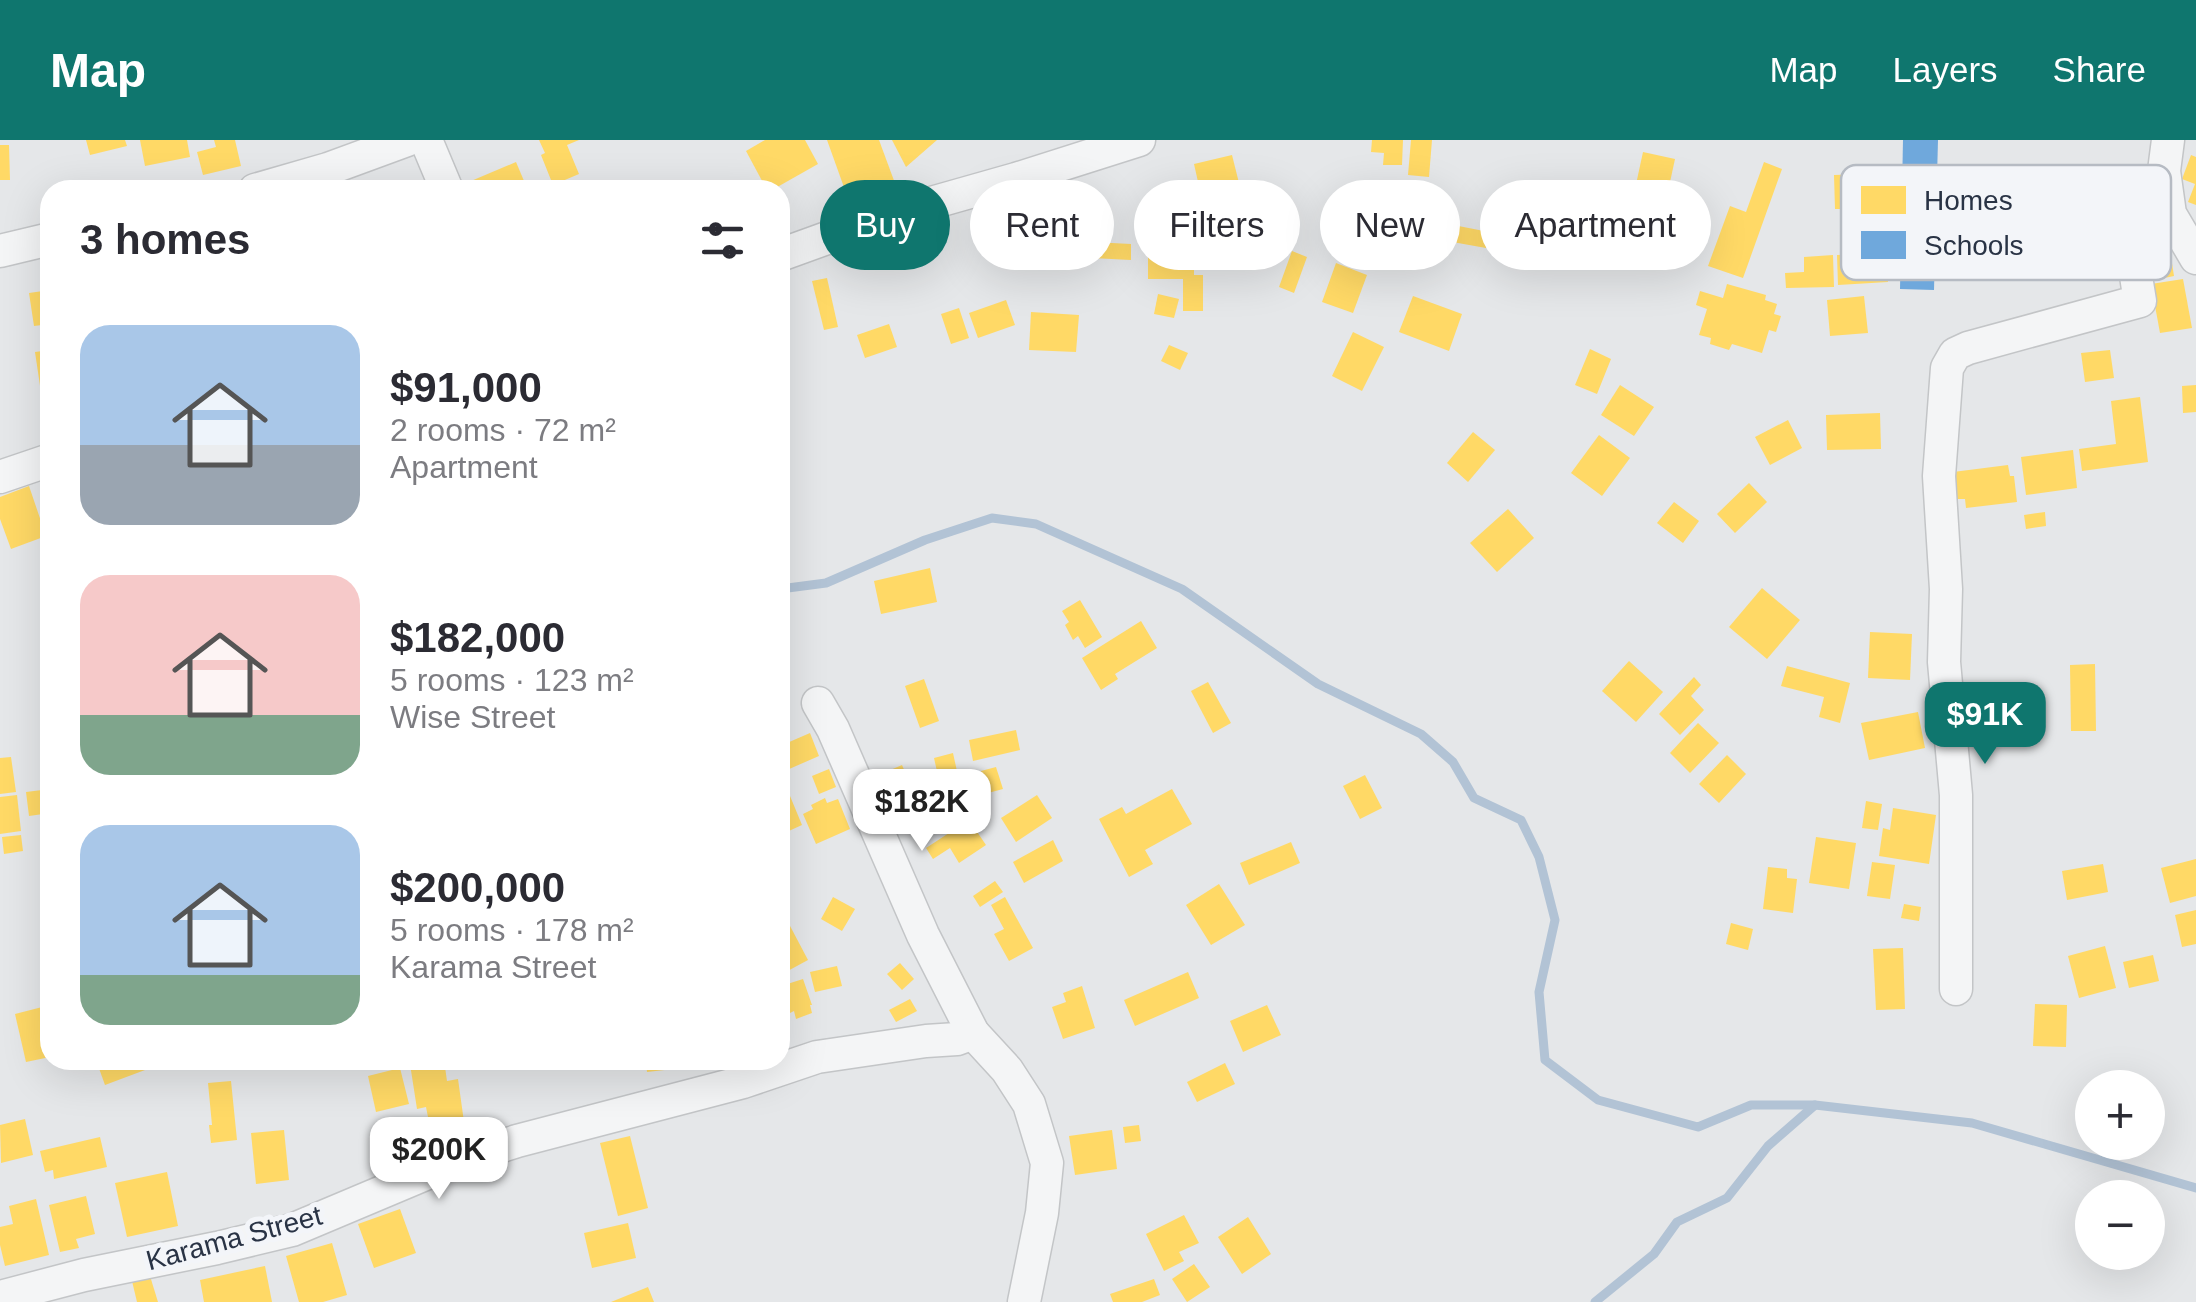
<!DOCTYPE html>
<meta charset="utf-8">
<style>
body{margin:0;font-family:Helvetica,sans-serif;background:#f2f2f3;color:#2b2b33;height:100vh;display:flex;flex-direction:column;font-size:38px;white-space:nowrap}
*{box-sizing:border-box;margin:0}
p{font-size:32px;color:#7c7c81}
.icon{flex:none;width:55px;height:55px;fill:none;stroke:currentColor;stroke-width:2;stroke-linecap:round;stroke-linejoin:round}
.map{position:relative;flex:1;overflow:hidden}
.side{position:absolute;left:40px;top:40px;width:750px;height:890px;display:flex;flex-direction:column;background:#fff;border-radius:30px;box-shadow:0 10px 40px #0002}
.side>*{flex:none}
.hud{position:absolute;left:820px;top:40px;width:950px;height:90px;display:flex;gap:20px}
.buttons{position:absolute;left:2075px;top:930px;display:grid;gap:20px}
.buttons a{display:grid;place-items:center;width:90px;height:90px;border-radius:50%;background:#fff;box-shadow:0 10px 40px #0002;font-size:50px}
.price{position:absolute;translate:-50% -85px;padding:0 22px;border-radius:20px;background:#fff;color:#222;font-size:32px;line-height:65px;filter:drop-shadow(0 2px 5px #0008)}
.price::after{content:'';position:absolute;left:50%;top:60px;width:30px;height:22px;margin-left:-15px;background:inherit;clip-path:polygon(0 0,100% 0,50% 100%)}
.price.current{background:#0f766e;color:#fff}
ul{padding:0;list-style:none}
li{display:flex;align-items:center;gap:30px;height:250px;padding:0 40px}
li span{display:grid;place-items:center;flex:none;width:280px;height:200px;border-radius:30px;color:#555}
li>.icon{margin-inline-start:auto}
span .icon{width:120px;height:120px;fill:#fffc;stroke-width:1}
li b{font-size:42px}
h2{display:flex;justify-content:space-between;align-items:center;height:120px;padding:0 40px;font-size:42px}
.tag{padding:0 35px;border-radius:45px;background:#fff;box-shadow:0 10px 40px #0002;font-size:35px;line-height:90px}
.tag.current{background:#0f766e;color:#fff}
header{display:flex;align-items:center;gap:60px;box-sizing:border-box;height:140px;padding:0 50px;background:#0f766e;color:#fff}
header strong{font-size:48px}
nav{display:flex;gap:55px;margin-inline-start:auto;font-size:35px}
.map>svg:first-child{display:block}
.homes{fill:#ffd966}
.schools{fill:#6fa8dc}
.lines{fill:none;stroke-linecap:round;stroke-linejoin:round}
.stream{stroke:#b2c3d5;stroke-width:9}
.minor-casing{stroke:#c3c5c7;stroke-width:35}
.minor{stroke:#f4f5f6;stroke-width:32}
.labels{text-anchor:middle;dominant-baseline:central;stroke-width:10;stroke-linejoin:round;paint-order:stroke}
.street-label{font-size:28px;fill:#293345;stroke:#f3f5f9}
.key{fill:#f3f5f9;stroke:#b6bbc3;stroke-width:2.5}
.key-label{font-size:28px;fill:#293345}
</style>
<header>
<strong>Map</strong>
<nav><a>Map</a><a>Layers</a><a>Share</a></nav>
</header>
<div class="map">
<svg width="2196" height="1162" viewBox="0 0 2196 1162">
<rect width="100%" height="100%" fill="#e5e7e9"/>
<!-- homes -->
<g class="homes">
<polygon points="86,0 125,0 127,6 90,15"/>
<polygon points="140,0 187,0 190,17 145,26"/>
<polygon points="214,0 235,0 241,26 203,35 197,12 216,7"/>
<polygon points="539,0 579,0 567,5 579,34 553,45 541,15 545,13"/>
<polygon points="765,0 805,0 818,24 772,50 767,50 746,11"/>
<polygon points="827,0 879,0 896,46 850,64"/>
<polygon points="892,0 937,0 906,27"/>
<polygon points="1372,0 1403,0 1402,25 1383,25 1384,13 1371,12"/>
<polygon points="1411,0 1432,0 1429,37 1408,35"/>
<polygon points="0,5 9,5 10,40 0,40"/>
<polygon points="1643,12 1675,19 1667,56 1635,49"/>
<polygon points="1232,15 1244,63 1205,73 1194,24"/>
<polygon points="2191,15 2196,17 2196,65 2188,62 2195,44 2182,39"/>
<polygon points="516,22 527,48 475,50 471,41"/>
<polygon points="1764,22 1782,29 1743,138 1708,126 1730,66 1746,72"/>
<polygon points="1864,34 1866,69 1835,69 1834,35"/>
<polygon points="1417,46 1441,51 1439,60 1446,61 1442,78 1404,70 1408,53 1416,55"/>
<polygon points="1608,69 1661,84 1653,113 1601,98"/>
<polygon points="1356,73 1371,76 1364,101 1350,97"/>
<polygon points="1433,81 1489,92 1486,108 1430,98"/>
<polygon points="1093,102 1131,104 1131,120 1092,118"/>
<polygon points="1148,106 1194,107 1194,135 1203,135 1203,171 1183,171 1183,139 1148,139"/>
<polygon points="1292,111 1307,117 1294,153 1279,147"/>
<polygon points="1887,113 1888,142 1838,145 1837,115"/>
<polygon points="1833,115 1834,147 1786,148 1785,133 1804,132 1804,117"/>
<polygon points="2171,117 2174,136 2155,140 2152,120"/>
<polygon points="1336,123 1367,135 1353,173 1322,162"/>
<polygon points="827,138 838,187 824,190 812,141"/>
<polygon points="2183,139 2192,188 2160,193 2151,144"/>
<polygon points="1727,144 1766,155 1765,160 1777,164 1774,174 1781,176 1776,192 1769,190 1762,213 1732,204 1729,210 1710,204 1711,198 1699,195 1707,169 1696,165 1700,151 1723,158"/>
<polygon points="50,150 50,184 34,186 29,153"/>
<polygon points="1158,154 1179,159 1174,178 1154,174"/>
<polygon points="1413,156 1462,174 1449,211 1399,192"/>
<polygon points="1864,156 1868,193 1830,196 1827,160"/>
<polygon points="1006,160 1015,185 978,198 969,173"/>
<polygon points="959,168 969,198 951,204 941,174"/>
<polygon points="1031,172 1079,175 1076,212 1029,210"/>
<polygon points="889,184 897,207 865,218 857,195"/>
<polygon points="1353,192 1384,207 1362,251 1332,236"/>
<polygon points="1169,205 1188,213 1180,230 1161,221"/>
<polygon points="1590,209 1611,219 1597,254 1575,245"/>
<polygon points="50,210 50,285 46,286 35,212"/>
<polygon points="2110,210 2114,238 2085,242 2081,213"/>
<polygon points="1620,245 1654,267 1634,296 1601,275"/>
<polygon points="2196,245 2196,272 2183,273 2182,246"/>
<polygon points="2140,257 2148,322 2082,331 2079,309 2116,304 2111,261"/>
<polygon points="1880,273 1881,309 1827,310 1826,275"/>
<polygon points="1788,280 1802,308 1770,325 1755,297"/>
<polygon points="1473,292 1495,310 1468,342 1447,323"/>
<polygon points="1599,295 1630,318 1602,356 1571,333"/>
<polygon points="2073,310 2077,348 2026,355 2021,317"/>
<polygon points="2008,325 2010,336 2014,336 2017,362 1966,368 1965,359 1957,359 1953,332"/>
<polygon points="1749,343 1767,362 1735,393 1717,374"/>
<polygon points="29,346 46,396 11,409 0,379 0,357"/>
<polygon points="1674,362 1699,381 1683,403 1657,383"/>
<polygon points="1508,369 1534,398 1497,432 1470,403"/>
<polygon points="2045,372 2046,386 2026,389 2024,375"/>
<polygon points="930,428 937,462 881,474 874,441"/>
<polygon points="1762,448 1800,480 1767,519 1729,487"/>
<polygon points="1080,460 1102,497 1085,508 1078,496 1073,500 1065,485 1069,482 1062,471"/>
<polygon points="1141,481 1157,508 1115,534 1118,539 1101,550 1082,518"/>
<polygon points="1870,492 1912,494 1910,540 1868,538"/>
<polygon points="1629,521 1663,552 1636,582 1602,551"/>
<polygon points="2095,524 2096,591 2071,591 2070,525"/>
<polygon points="1787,526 1850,543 1840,583 1819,577 1824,557 1781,546"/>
<polygon points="1694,537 1701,545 1691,556 1704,570 1680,595 1659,574"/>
<polygon points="924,539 939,581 920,588 905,546"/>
<polygon points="1208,542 1231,583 1213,593 1191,551"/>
<polygon points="1918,572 1925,608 1869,620 1861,583"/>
<polygon points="1698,583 1719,603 1690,633 1670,613"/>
<polygon points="1016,590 1020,610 973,621 969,600"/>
<polygon points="810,593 819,616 780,633 780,606"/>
<polygon points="953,613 962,654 943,658 934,618"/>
<polygon points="1727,615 1746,634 1719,663 1699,644"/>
<polygon points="11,617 16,652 0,654 0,618"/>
<polygon points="902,625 909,641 888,650 881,634"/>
<polygon points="996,627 1003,649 988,653 981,631"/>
<polygon points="829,629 836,647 819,654 812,636"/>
<polygon points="1365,635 1382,668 1360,679 1343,646"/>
<polygon points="783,639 802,685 780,695 780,641"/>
<polygon points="50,649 50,673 29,676 26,652"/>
<polygon points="1172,649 1192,684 1145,710 1153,724 1129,737 1099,679 1122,667 1126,674"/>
<polygon points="17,655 21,691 0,694 0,657"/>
<polygon points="1037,655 1052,678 1016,702 1001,678"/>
<polygon points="825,658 827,663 838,659 850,689 816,704 803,674 813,669 811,665"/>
<polygon points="1866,661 1882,664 1878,690 1862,688"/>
<polygon points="1893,668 1936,675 1929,724 1879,716 1883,688 1890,690"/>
<polygon points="969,680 986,705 959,723 950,708 933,719 926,708"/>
<polygon points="21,695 23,711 4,714 2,697"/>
<polygon points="1816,697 1856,703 1849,749 1809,743"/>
<polygon points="1053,700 1063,721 1024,743 1013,722"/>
<polygon points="1291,702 1300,723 1249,745 1240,723"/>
<polygon points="2196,719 2196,756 2170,763 2161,728"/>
<polygon points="1872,722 1895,725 1890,759 1867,756"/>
<polygon points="2103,724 2108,752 2067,760 2062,731"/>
<polygon points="1768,727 1787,729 1787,738 1797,739 1793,773 1763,769"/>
<polygon points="995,741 1003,752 980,767 973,756"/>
<polygon points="1219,744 1245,785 1211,805 1186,765"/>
<polygon points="833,757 855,769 842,791 821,779"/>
<polygon points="1005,757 1033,808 1009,821 994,794 1004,789 991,765"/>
<polygon points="1904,764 1921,767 1919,781 1901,778"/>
<polygon points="2196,770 2196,804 2182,807 2175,775"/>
<polygon points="1731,783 1753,789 1748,810 1726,804"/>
<polygon points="789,784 808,820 784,833 780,826 780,788"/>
<polygon points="2105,806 2116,848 2079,858 2068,816"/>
<polygon points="1903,808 1905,869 1876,870 1873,809"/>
<polygon points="2153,815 2159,841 2129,848 2123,822"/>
<polygon points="900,823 914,839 902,850 887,834"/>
<polygon points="837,826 842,846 815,852 810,832"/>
<polygon points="1188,832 1199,858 1135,886 1124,860"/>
<polygon points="803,839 812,865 810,865 812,873 796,879 794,871 790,873 781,846"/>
<polygon points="1082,846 1095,888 1063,899 1052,867 1066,862 1063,853"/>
<polygon points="910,859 917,871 896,882 889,870"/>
<polygon points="2035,864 2067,865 2066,907 2033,906"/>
<polygon points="50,865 50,917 26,922 15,874"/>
<polygon points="1267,865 1281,895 1243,912 1230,881"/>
<polygon points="96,920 151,920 153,927 105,945"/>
<polygon points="440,920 444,920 447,941 458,939 464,982 430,987 426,967 417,969 410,924"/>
<polygon points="646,920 681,920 682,928 647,932"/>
<polygon points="1225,923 1235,944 1197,962 1187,942"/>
<polygon points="400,928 409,964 376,972 368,936"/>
<polygon points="231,941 237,1000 211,1003 209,985 212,985 208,943"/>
<polygon points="25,979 33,1015 1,1023 0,985"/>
<polygon points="1139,985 1141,1001 1125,1003 1123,987"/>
<polygon points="284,990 289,1040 256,1044 251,993"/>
<polygon points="1112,990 1117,1029 1075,1035 1069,996"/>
<polygon points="630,996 648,1068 618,1076 600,1003"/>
<polygon points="100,997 107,1027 54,1039 53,1030 45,1032 40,1011"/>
<polygon points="167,1032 178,1086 127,1097 115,1043"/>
<polygon points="86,1056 95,1094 76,1099 79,1108 60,1112 49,1065"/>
<polygon points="36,1059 49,1115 5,1126 0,1105 0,1087 13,1084 9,1066"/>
<polygon points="400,1069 416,1113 374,1128 358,1084"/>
<polygon points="1184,1075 1199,1103 1179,1112 1184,1121 1164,1131 1146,1094"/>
<polygon points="1248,1077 1271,1114 1242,1134 1218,1097"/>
<polygon points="628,1083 636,1118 592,1128 584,1093"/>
<polygon points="332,1103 347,1155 323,1162 299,1162 286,1116"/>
<polygon points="1194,1124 1210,1147 1187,1162 1172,1139"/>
<polygon points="265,1126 272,1162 204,1162 200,1140"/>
<polygon points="150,1136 158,1162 137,1162 132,1141"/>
<polygon points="1154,1139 1160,1155 1142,1162 1113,1162 1110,1154"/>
<polygon points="648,1147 654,1162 611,1162"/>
</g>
<!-- schools -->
<polygon class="schools" points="1903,0 1938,0 1934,150 1900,149"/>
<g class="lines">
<!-- stream -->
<g class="stream">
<polyline points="780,449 826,443 925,400 992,378 1036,384 1182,449 1318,544 1421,594 1453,622 1474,658 1521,680 1539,717 1555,780 1539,852 1545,920 1598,960 1698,987 1751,965 1815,965 1972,983 2196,1048"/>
<polyline points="1595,1162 1654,1114 1677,1082 1727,1058 1768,1006 1815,965"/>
</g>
<defs>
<g id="minor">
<polyline points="426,0 447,50"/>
<polyline points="2168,0 2164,31 2170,74 2196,118"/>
<polyline points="255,50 328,29 407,0"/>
<polyline points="0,111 50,99"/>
<polyline points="780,115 896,73 1016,39 1139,0"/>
<polyline points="0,337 50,320"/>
<polyline points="818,563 833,589 923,795 973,893 1007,930 1029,964 1047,1023 1042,1073 1024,1162"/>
<path d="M1956 849V655L1944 522 1946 449 1939 336 1947 228 1955 214 1968 208 2140 161C2133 117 2126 97 2170 74"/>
<polyline points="0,1157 84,1135 217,1108 292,1090 456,1021 517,1001 743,942 817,917 926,901 957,899 973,893"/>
</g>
</defs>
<!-- minor casing -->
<use href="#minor" class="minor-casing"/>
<!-- minor -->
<use href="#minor" class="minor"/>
</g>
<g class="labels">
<!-- street labels -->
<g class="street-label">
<text transform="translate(234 1098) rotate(-15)">Karama Street</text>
</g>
</g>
<!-- legend -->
<rect x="1841" y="25" width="330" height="115" rx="15" class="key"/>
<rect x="1861" y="46" width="45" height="28" fill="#ffd966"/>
<rect x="1861" y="91" width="45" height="28" fill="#6fa8dc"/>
<g class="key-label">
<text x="1924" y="70">Homes</text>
<text x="1924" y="115">Schools</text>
</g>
</svg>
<div class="buttons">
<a>+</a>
<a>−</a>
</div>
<b class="price current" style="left:1985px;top:627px">$91K</b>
<b class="price" style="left:922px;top:714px">$182K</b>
<b class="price" style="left:439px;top:1062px">$200K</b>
<div class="hud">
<a class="tag current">Buy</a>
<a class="tag">Rent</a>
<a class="tag">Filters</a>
<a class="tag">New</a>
<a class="tag">Apartment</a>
</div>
<section class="side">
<h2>3 homes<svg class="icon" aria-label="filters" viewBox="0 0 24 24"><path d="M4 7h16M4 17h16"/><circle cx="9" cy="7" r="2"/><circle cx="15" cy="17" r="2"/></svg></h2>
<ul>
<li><span style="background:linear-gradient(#a9c7e8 60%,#9aa5b1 0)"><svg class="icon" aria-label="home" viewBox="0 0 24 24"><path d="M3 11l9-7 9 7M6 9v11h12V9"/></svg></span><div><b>$91,000</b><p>2 rooms · 72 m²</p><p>Apartment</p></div></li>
<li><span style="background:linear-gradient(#f6c9c9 70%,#7fa58c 0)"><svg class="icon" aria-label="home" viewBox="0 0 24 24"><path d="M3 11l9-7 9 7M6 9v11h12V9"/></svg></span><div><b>$182,000</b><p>5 rooms · 123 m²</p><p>Wise Street</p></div></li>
<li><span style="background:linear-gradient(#a9c7e8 75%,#7fa58c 0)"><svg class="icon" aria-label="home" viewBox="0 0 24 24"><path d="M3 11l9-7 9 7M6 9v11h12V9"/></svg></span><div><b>$200,000</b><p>5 rooms · 178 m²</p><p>Karama Street</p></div></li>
</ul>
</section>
</div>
